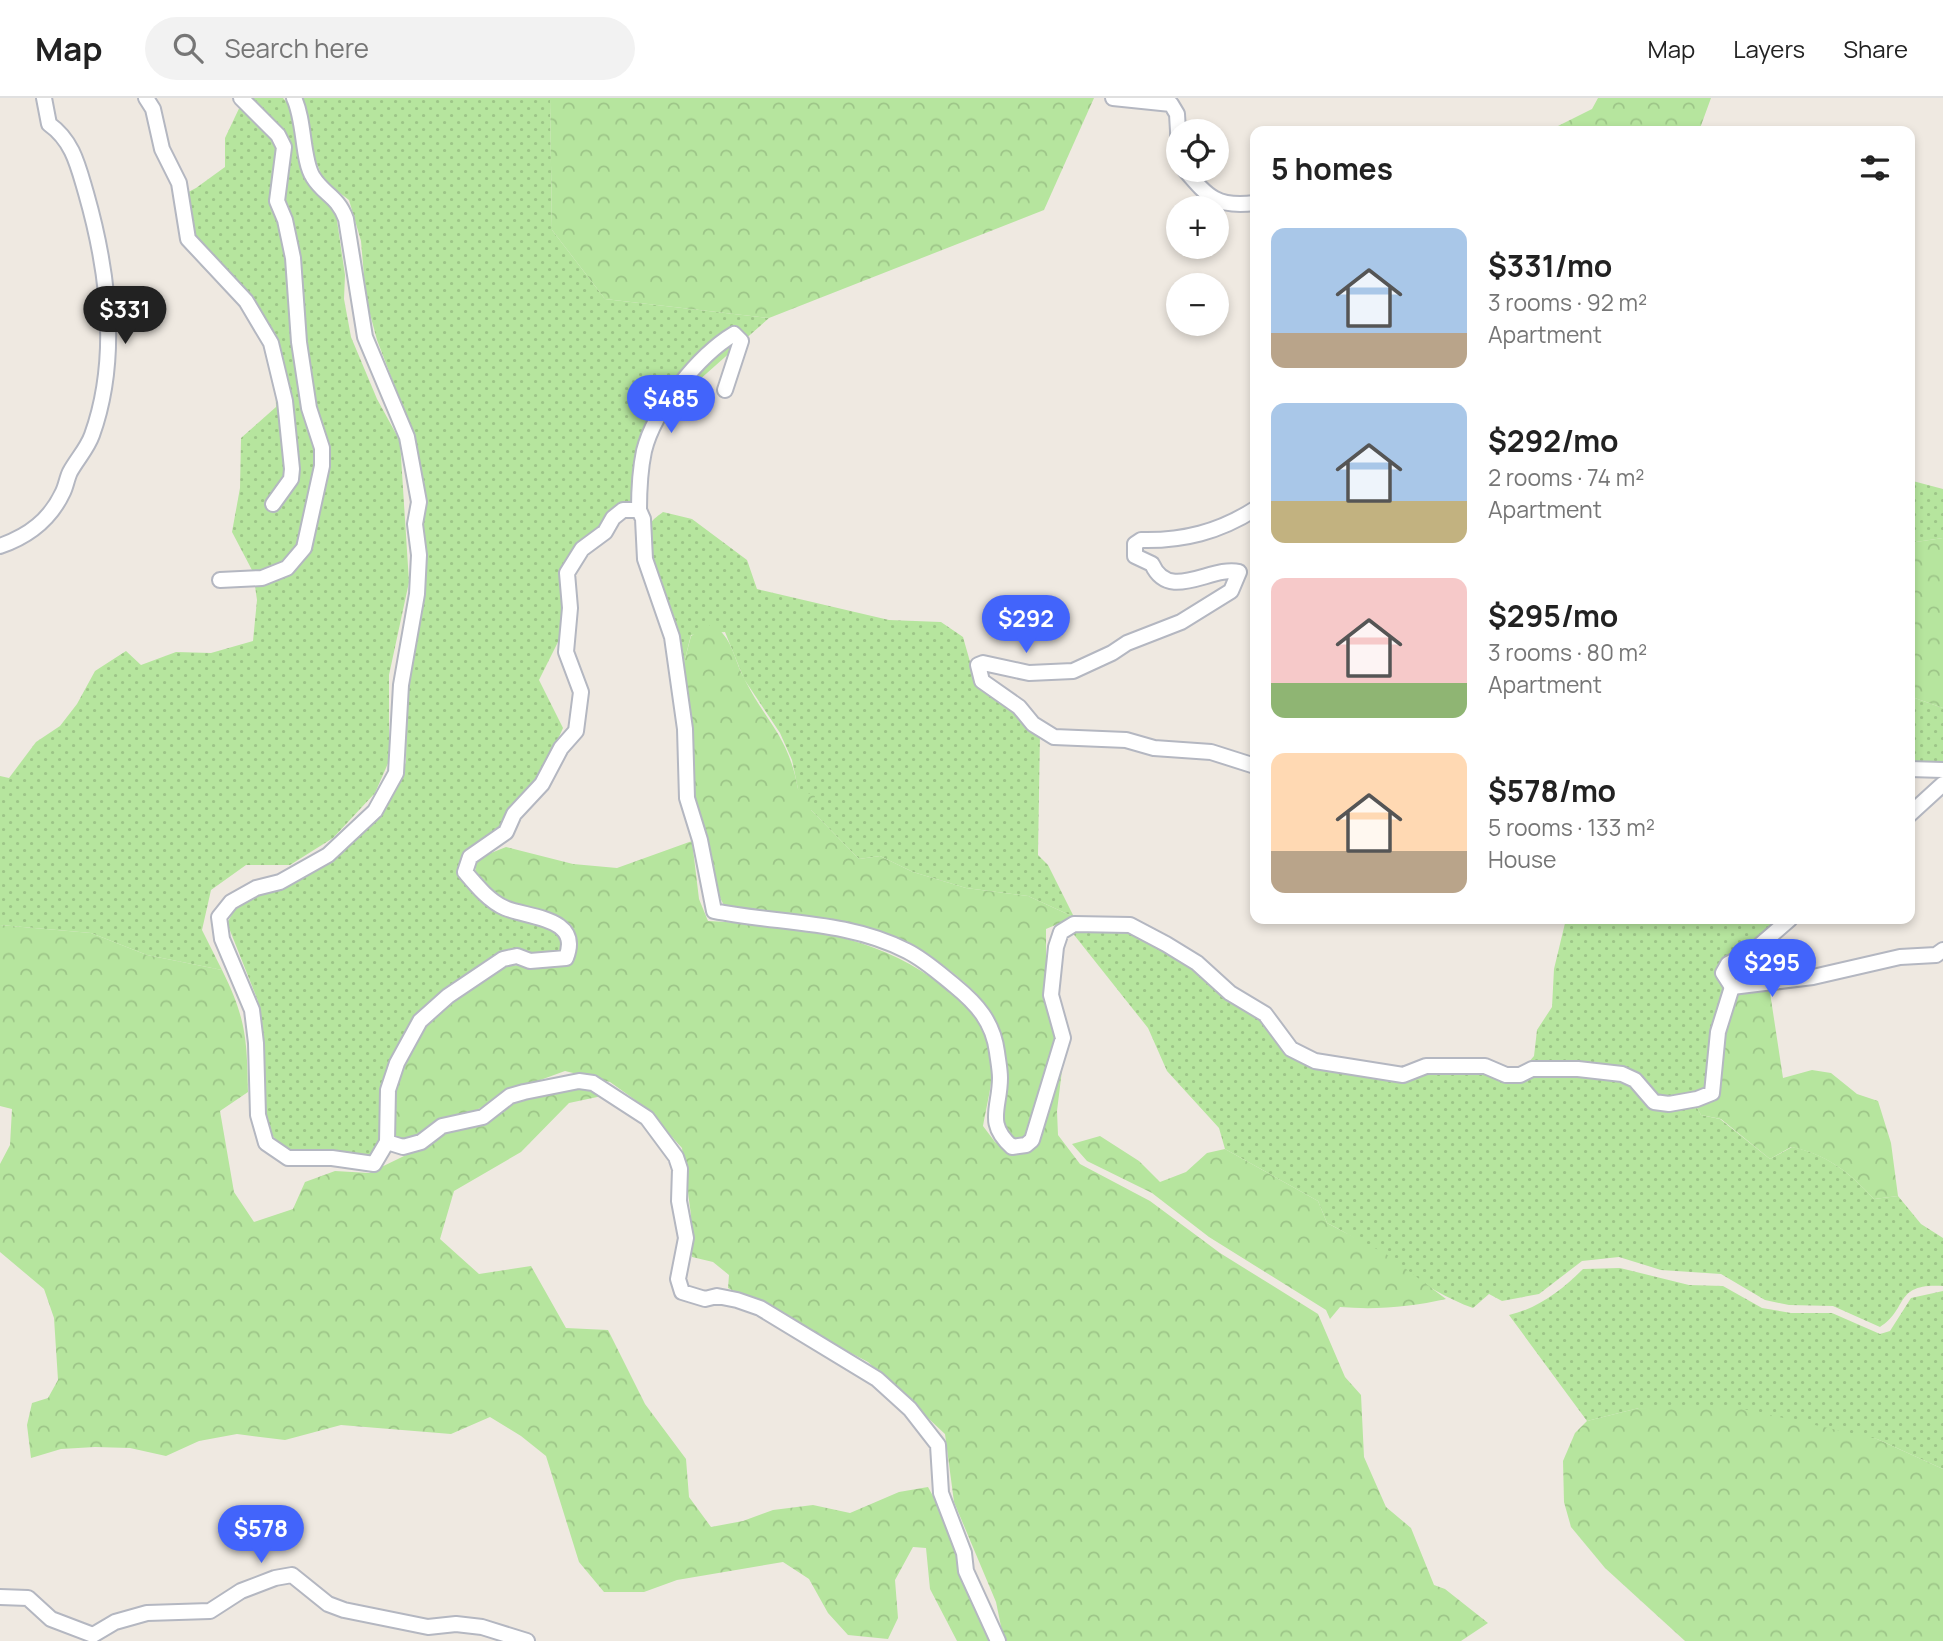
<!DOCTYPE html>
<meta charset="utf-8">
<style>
body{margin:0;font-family:Manrope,sans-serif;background:#f2f2f2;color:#222;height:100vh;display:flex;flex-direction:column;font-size:26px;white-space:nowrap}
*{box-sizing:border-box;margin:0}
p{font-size:23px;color:#767676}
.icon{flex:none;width:38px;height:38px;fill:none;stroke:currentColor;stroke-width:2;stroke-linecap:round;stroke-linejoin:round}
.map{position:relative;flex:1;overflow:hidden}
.panel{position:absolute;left:1250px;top:28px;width:665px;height:798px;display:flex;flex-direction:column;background:#fff;border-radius:14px;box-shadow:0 4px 10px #0003}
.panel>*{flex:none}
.buttons{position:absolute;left:1166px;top:21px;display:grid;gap:14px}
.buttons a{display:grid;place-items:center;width:63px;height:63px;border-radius:50%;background:#fff;box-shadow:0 4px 10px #0003;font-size:35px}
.price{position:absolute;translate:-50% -60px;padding:0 16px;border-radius:24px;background:#4264fb;color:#fff;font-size:23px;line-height:46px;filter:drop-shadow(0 2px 4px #0008)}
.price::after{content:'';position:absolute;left:50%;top:42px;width:21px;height:16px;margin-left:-10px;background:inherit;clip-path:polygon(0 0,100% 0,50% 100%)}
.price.current{background:#222;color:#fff}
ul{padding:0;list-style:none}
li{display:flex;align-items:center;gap:21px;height:175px;padding:0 21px}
li span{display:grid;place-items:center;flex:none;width:196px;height:140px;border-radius:14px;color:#555}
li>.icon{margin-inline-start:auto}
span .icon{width:84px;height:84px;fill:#fffc;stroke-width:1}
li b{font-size:30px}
h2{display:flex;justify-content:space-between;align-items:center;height:84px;padding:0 21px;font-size:30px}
header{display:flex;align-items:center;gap:42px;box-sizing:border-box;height:98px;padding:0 35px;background:#fff;border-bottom:2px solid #e0e0e0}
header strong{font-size:33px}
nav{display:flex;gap:38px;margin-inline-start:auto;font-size:24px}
.search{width:490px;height:63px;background:#f2f2f2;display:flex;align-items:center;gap:18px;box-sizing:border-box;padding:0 24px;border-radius:38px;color:#767676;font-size:26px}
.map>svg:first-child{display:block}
.grass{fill:url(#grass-dots)}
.forest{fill:url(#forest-crowns)}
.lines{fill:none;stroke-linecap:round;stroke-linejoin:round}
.minor-casing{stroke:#b4b7c1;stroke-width:18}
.minor{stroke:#fff;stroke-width:14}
</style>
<header>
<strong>Map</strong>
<div class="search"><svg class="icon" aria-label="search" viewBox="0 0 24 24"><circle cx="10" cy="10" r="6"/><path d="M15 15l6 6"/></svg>Search here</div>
<nav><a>Map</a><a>Layers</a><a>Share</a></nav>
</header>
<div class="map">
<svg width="1943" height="1543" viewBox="0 0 1943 1543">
<defs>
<pattern id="grass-dots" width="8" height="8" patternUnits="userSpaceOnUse" patternTransform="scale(1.75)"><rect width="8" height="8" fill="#b6e59e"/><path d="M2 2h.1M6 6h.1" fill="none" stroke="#9dc588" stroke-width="1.8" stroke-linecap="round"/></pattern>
<pattern id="forest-crowns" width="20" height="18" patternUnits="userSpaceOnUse" patternTransform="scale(1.75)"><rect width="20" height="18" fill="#b6e59e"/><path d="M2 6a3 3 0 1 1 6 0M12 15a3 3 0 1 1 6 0" fill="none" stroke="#9dc588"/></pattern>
</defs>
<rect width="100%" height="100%" fill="#efe9e1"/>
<!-- grass -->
<g class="grass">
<polygon points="244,0 283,0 293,12 296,47 307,81 336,116 345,177 344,201 351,239 377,301 400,343 409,484 389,577 389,663 375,695 333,740 290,767 246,767 211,792 202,832 222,872 147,857 91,835 0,827 0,678 9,680 36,644 60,628 77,606 95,573 126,553 141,567 176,554 211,555 253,543 257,502 253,474 232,434 240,390 241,340 276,309 275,264 254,224 229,192 201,168 183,138 175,101 196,90 225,69 225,40"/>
<polygon points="303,0 550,0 552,132 605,201 769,220 654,322 635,410 604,425 572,456 563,504 562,536 539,582 563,630 539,683 521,698 503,731 459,773 563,836 564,851 550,858 502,857 370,1061 287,1054 264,1028 258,903 227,825 238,806 312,775 351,746 380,715 399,683 406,664 407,575 424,496 421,421 425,395 412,333 377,242 366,201 361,143 349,102 324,83 315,61"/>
<polygon points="1909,382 1943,391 1943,440 1909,445"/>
<path d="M663 414 692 421 747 462 757 491 889 522 941 524 963 539 976 585 996 596 1040 635 1038 757 1048 767 1074 819 1028 798 966 790 913 774 880 758 859 761 811 712 798 691 792 662 780 635 744 581 725 534 691 537 684 565C676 534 636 452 651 425 653 421 659 417 663 414Z"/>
<polygon points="1909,598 1943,610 1943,665 1909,664"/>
<path d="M1566 821H1786L1723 865C1730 906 1724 962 1702 998L1656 1000 1637 979 1523 971 1534 958 1537 932 1552 909 1554 871Z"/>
<path d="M1129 832 1161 848 1252 911 1300 960 1426 973 1616 979 1643 995 1694 1004 1701 1017 1720 1021 1770 1061 1792 1049C1827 1056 1850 1075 1874 1101L1898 1098 1921 1126 1943 1140V1188C1893 1185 1909 1211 1880 1229L1833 1208 1789 1207 1765 1202 1721 1176 1661 1172 1619 1159 1582 1163 1539 1196 1502 1203 1489 1196 1473 1210C1420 1191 1378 1150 1327 1125L1318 1103 1225 1051 1219 1030 1167 973 1148 930 1071 833Z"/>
<path d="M1620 1170 1689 1187 1723 1188 1762 1210 1791 1215H1832L1880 1236 1890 1233 1911 1200 1943 1193V1371L1877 1341 1639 1310 1587 1323 1509 1217C1539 1210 1562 1192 1583 1171Z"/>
</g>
<!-- forest -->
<g class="forest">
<polygon points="550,0 1094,0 1044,112 769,220 605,201 552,132"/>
<polygon points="1598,0 1711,0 1699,33 1548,33 1592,11"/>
<polygon points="1943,440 1943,610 1909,598 1909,445"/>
<path d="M712 526C733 540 733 559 744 580 766 625 788 636 798 691L815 698 811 712 859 761 880 758 913 774 966 790 1028 798 1074 819 1046 831V910L1056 943 1035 1016 1025 1040 1014 1045C988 1011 1011 980 1002 942 996 917 983 901 965 885 899 824 811 819 725 809 704 774 707 732 693 694L684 565 691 538Z"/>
<path d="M692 743 699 801 708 823C799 828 882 835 954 897 970 912 988 930 992 954 995 977 987 1005 983 1028L995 1044 1014 1055 1032 1046 1063 964 1057 1013 1058 1037 1080 1066 1150 1103 1220 1155 1318 1216 1345 1279 1361 1297 1364 1359 1386 1409 1411 1430 1434 1487 1445 1491 1488 1525 1461 1543H1004L996 1504 954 1404 945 1336 868 1264 728 1190 729 1177 713 1164 692 1159 691 1117 682 1050 645 1009 610 984 565 973 513 992 471 1015 434 1026 412 1040 394 1042 391 994 418 935 442 908 502 868 565 865 576 855 570 826C535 813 502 806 475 778L476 761 506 749 573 766 617 770Z"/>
<path d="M0 827 91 835 147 857 222 872C246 920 247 941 248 994L220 1013 234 1094 254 1124 293 1111 305 1084 335 1073 369 1075 435 1043 448 1031 536 996 580 988 602 998 569 1005 521 1054 454 1093 440 1141 479 1176 531 1168 566 1230 608 1232 645 1306 686 1361 689 1399 711 1429 743 1423 773 1412 813 1407 850 1415 899 1394 928 1389 943 1416 955 1448 963 1484 989 1543H957L930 1491 926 1450 913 1449 895 1482 898 1520 888 1541 848 1537 828 1515 809 1481 783 1464 677 1482 644 1494H604L579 1464 546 1358 521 1338 490 1319 451 1336 341 1327 285 1342 237 1336 199 1343 166 1358 130 1350 95 1349 61 1351 31 1360 27 1327 32 1305 48 1300 58 1282 54 1220 44 1191 0 1154V1066L10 1047 12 1011 0 1008Z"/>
<path d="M1769 888 1783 980 1812 972 1831 975 1857 996 1878 1003 1891 1045 1898 1098 1874 1101C1850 1075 1827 1056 1791 1049L1770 1061 1721 1021 1701 1017 1694 1004 1711 999 1734 894Z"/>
<path d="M1100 1038 1139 1063 1160 1084 1186 1074 1207 1055 1225 1051 1318 1103 1327 1125 1386 1156 1446 1201C1411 1209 1376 1212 1340 1209L1330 1221 1326 1212 1209 1139 1152 1095 1087 1063 1072 1046Z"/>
<polygon points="1639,1310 1743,1311 1877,1341 1943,1371 1943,1543 1685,1543 1605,1470 1571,1429 1564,1404 1563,1363 1575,1335 1587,1323"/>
</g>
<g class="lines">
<defs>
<g id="minor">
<polyline points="146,0 153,11 162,51 179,85 188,141 246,203 271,245 285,303 292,371 291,381 273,406"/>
<path d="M294 0C305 23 302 62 313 79 324 97 337 97 346 121L365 239 407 339 419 404 415 426 419 457 417 496 401 587 396 675 375 713 328 757 280 784 256 790 231 804 219 819 222 841 252 912 256 945 258 1017 266 1045 288 1060H332L374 1066 387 1044"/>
<polyline points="1113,0 1171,6 1177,16 1178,33"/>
<polyline points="1178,36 1178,62"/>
<path d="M1185 72C1208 99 1217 110 1255 105"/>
<path d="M1255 411C1219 434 1183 443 1141 442L1135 446V458L1152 466C1169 505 1212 467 1239 474L1231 493 1181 524 1127 545 1112 555 1073 573 1029 575 983 565 978 567 982 583 1019 609 1033 626 1054 639 1126 642 1154 650 1211 654 1255 668"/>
<path d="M639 412C639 393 640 372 644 353 654 312 699 257 734 236L741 243 725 292"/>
<path d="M0 448C29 438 50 422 63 394 66 388 67 380 70 374 77 361 87 351 92 337 120 259 108 172 86 95 78 68 73 43 49 26L44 0"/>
<polyline points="220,482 262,480 287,470 304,450 322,368 322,350 309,310 299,244 293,160 285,122 277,103 284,49 278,37 241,0"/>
<polyline points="1909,671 1943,672"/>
<polyline points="1909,717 1943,686"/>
<polyline points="1790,821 1753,853 1728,866 1723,875 1732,889 1813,879 1900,859 1936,857 1943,852"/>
<polyline points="0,1499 28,1500 51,1521 93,1537 115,1524 147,1515 210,1513 241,1493 275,1480 292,1477 328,1506 344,1512 428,1529 456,1526 482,1529 527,1543"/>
<path d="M998 1543 966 1473 964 1455 941 1395 938 1347 910 1311 877 1281 760 1210 737 1202 717 1198 705 1201 682 1194 678 1181 686 1140 679 1103 680 1071 676 1059 647 1020 593 985 579 983 524 994 510 998 483 1019 442 1028 421 1044 403 1049 387 1044 388 992 397 965 420 923 448 898 503 861 517 858 530 863 566 860C582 819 529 820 505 810 489 803 476 787 465 774L470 759 506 734 514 716 542 686 561 650 576 633 581 594 566 554 570 510 567 475 582 451 605 434 613 420 623 412H639L643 421 645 461 672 539 685 631 687 700 700 742 714 813C778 826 847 822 907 853 925 862 940 876 955 888 977 906 993 924 997 954 998 962 1000 972 1000 980 1000 1010 985 1025 1012 1049L1026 1047 1032 1042 1063 940 1051 897 1056 849 1061 834 1074 826 1130 827 1166 846 1197 865 1230 895 1265 916 1291 951 1315 963 1403 977 1426 968H1485L1506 977H1520L1532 971H1578L1622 976 1635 982 1654 1004 1669 1006 1697 1001 1712 995 1718 934 1732 889"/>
</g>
</defs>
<!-- minor casing -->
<use href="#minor" class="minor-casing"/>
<!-- minor -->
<use href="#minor" class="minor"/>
</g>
</svg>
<div class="buttons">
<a><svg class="icon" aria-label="locate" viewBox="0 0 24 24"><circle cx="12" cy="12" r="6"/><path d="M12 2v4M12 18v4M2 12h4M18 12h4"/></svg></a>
<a>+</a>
<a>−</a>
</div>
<b class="price current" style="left:125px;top:248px">$331</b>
<b class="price" style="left:671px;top:337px">$485</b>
<b class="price" style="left:1026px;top:557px">$292</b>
<b class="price" style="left:1772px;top:901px">$295</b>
<b class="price" style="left:261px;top:1467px">$578</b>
<section class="panel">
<h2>5 homes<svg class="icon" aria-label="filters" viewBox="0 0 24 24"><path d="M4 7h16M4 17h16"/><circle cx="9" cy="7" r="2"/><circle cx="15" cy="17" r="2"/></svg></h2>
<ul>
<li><span style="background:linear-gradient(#a9c7e8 75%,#b9a48a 0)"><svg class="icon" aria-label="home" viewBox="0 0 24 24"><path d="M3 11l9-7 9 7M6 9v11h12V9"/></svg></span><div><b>$331/mo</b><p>3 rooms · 92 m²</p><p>Apartment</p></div></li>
<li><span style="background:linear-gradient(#a9c7e8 70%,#c2b280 0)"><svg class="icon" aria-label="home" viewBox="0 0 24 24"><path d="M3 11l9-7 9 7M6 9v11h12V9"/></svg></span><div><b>$292/mo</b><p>2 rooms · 74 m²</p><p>Apartment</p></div></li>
<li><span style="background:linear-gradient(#f6c9c9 75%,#8fb573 0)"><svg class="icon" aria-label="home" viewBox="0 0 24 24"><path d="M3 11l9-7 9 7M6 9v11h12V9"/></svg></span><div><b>$295/mo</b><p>3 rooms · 80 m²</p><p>Apartment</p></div></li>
<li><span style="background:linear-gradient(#ffd9b3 70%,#b9a48a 0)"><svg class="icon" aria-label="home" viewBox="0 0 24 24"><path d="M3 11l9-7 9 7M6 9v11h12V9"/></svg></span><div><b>$578/mo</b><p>5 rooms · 133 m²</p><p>House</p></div></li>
</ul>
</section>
</div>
